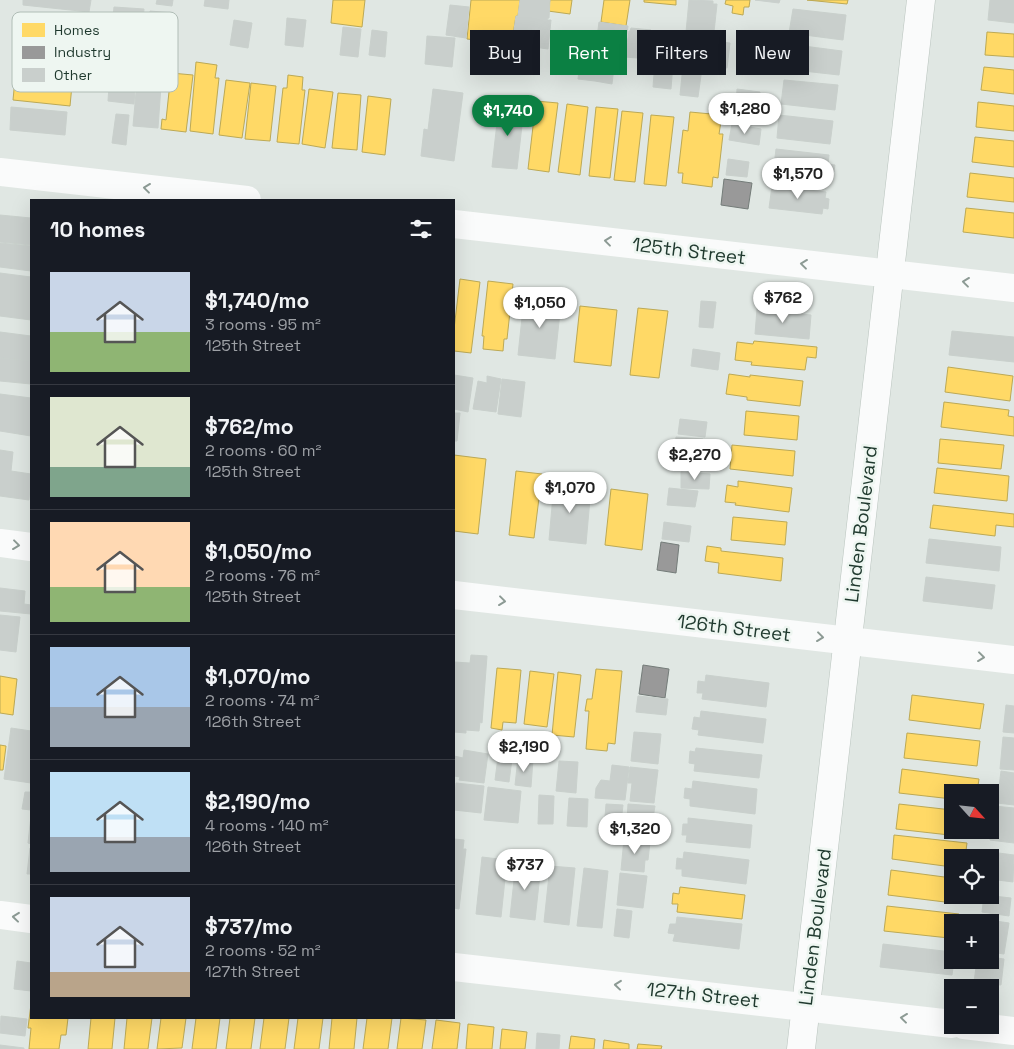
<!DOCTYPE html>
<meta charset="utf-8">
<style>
body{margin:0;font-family:"Space Grotesk",sans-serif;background:#20242c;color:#f1f3f6;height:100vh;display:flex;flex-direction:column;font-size:19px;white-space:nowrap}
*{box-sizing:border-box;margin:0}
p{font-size:16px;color:#9ea1a6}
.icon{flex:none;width:28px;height:28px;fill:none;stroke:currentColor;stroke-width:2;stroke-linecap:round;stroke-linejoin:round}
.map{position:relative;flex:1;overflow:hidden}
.sheet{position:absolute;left:30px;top:199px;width:425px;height:820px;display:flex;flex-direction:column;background:#171b24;border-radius:0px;box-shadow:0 5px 20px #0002}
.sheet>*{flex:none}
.banner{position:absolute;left:470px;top:30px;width:469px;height:45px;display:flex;gap:10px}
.needle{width:32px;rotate:117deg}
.tools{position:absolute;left:944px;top:784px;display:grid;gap:10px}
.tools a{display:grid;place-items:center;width:55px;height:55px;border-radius:0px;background:#171b24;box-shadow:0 5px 20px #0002;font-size:25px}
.price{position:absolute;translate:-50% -42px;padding:0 11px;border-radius:18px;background:#fff;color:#222;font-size:16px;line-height:32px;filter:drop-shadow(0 1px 2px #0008)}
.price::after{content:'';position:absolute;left:50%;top:30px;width:15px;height:11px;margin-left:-8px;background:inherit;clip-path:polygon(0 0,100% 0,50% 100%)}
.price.active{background:#0b8043;color:#fff}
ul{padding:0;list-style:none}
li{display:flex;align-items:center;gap:15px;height:125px;padding:0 20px}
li+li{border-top:1px solid #363941}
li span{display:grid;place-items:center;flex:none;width:140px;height:100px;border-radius:0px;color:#555}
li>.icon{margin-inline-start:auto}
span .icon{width:60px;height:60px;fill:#fffc;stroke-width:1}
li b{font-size:21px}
h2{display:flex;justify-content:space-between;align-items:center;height:60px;padding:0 20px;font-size:21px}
.pill{padding:0 18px;border-radius:0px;background:#171b24;box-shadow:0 5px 20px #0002;font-size:18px;line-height:45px}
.pill.active{background:#0b8043;color:#fff}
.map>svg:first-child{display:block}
.homes{fill:#ffd966;stroke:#bca955}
.industry{fill:#999;stroke:#747c79}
.building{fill:#c9cfcc;stroke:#c9d0cc}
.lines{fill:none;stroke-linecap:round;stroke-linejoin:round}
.secondary-casing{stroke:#b9c4be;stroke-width:29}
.minor{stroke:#fafbfb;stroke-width:28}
.secondary{stroke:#fafbfb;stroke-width:28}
.oneway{stroke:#8c9a94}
.labels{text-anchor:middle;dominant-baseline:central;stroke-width:5;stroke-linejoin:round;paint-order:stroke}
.street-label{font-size:19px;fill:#1f392e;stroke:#eef6f1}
.key{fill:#eef6f1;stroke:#b0bdb6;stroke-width:1}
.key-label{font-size:14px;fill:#1f392e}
</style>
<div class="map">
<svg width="1014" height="1049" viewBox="0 0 1014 1049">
<rect width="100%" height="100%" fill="#e0e7e3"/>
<!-- homes -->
<g class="homes">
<polygon points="333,0 365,0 362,27 331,23"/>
<polygon points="471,0 520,0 518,16 516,16 512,41 509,41 509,44 467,39"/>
<polygon points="550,0 572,0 570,14 548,11"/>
<polygon points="604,0 630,0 626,26 601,22"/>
<polygon points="644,0 676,0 676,5 644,2"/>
<polygon points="726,0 750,0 749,7 744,7 743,15 732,13 733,6 725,4"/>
<polygon points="807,0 848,0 847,4"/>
<polygon points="987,32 1014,34 1014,57 985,55"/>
<polygon points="196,62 217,65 215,78 219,78 213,134 190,131"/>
<polygon points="984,67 1014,70 1014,94 981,90"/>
<polygon points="171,73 193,75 186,132 161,129 162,119 166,120"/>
<polygon points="288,75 303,77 302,90 305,90 299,144 277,142 283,88 287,88"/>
<polygon points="15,79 72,85 70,106 13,100"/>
<polygon points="226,80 250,83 242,138 219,135"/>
<polygon points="251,83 276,86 270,141 245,139"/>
<polygon points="309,89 333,92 325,148 302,144"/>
<polygon points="338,93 361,95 357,150 332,148"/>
<polygon points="368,96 391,99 385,155 362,152"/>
<polygon points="536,101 558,103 549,172 528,169"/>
<polygon points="978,102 1014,106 1014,131 976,127"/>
<polygon points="567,104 588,107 580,175 558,172"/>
<polygon points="596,107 618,109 610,178 589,176"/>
<polygon points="622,111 643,113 635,182 614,180"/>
<polygon points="690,112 722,115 719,134 723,134 718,178 713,177 712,187 682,183 683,173 678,173 683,130 688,131"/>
<polygon points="651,115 674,117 666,186 644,184"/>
<polygon points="975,137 1014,141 1014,167 972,162"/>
<polygon points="970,173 1014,178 1014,202 967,197"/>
<polygon points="966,208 1014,213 1014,238 963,232"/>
<polygon points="460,279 480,282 471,353 454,351 454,329"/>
<polygon points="488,281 513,284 507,339 504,339 503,351 483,349 484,336 482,336"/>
<polygon points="580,306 617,310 611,366 574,362"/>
<polygon points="638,308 668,311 659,378 630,375"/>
<polygon points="754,341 817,347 816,358 807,357 805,370 751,365 752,362 735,360 737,342 753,344"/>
<polygon points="948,367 1013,376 1010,401 945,392"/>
<polygon points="729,374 750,377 750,375 803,381 800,406 747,400 747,397 726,394"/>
<polygon points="944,402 1009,410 1008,416 1014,417 1014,436 941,427"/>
<polygon points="746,411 799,416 797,440 744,435"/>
<polygon points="940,439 1004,445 1001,469 938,463"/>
<polygon points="732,445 795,451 793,476 730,469"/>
<polygon points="454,455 486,459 478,534 454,531"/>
<polygon points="937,468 1009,476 1007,501 934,493"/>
<polygon points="516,471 542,474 534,538 509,535"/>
<polygon points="738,481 792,488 789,512 735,505 736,503 725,502 727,485 738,487"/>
<polygon points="611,489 648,494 642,550 605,545"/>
<polygon points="933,505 1014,514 1014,527 996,525 995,536 930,528"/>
<polygon points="733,517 787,522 785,545 731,540"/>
<polygon points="707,546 721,548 721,551 783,558 781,581 718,573 719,563 705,561"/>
<polygon points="497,668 521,670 516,723 503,722 502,730 491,728"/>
<polygon points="596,669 622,671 615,744 608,743 607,751 586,749 589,711 585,711 587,699 592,699"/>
<polygon points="530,671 554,674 547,727 524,724"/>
<polygon points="558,672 581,675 574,737 552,735"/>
<polygon points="0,676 17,679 13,715 0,713"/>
<polygon points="912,695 984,704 980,729 909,720"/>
<polygon points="907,733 980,741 977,766 904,758"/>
<polygon points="0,745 6,746 3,770 0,770"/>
<polygon points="902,769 979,779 977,792 952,792 952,799 899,793"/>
<polygon points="899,804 952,810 952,830 968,830 967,837 896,829"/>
<polygon points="894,835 967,843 965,858 952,858 952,867 892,859"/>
<polygon points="891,870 952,878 952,895 962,895 961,901 953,900 953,903 888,895"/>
<polygon points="680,887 745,895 742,919 677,912 678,904 672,904 673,893 679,894"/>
<polygon points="887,906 959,914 958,922 952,922 952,928 950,928 949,938 884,931"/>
<polygon points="31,1004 31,1018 68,1018 66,1035 61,1035 59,1049 29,1049 31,1028 28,1028"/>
<polygon points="91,1018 115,1018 112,1049 88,1049"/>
<polygon points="127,1018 152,1018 148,1049 124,1049"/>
<polygon points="161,1018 186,1018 182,1048 157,1049"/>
<polygon points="196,1018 220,1018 216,1049 192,1049"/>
<polygon points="230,1018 255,1018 251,1049 226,1049"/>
<polygon points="264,1018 289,1018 285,1049 260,1049"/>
<polygon points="298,1018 323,1018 319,1049 294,1049"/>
<polygon points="332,1018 357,1018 354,1049 329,1049"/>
<polygon points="367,1018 392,1018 388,1049 363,1049"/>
<polygon points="401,1018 426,1020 422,1049 397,1049"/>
<polygon points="436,1020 460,1023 457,1049 432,1049"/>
<polygon points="468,1024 494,1027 492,1049 466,1049"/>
<polygon points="502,1029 527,1032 525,1049 500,1049"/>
<polygon points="571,1036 595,1039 594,1049 569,1049"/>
<polygon points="604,1040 629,1044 629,1049 603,1049"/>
<polygon points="638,1044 662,1046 661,1049 637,1049"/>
</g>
<!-- industry -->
<g class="industry">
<polygon points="724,179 752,183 748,209 721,205"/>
<polygon points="661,542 679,545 676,573 657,570"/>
<polygon points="643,665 669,669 665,698 639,694"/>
</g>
<!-- building -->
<g class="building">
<polygon points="23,0 91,0 89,12 23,5"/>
<polygon points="157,0 173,0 172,6 156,4"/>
<polygon points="205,0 229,0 228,9 204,6"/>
<polygon points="520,0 550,0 549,18 548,18 547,20 551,20 548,49 512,44 516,16 518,16"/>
<polygon points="689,0 713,1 713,4 717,4 713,41 716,41 714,67 683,64"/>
<polygon points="755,0 780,0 779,3"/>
<polygon points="990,0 1014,0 1014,23 988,20"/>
<polygon points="450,5 469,7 466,38 446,35"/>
<polygon points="114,7 144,9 142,30 112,27"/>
<polygon points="793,9 846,15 843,40 789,33"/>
<polygon points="150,11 173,13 170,39 147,37"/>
<polygon points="287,18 306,20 303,47 285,45"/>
<polygon points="234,20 252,23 248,48 230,45"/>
<polygon points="599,22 628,26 624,57 595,53"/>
<polygon points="343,27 361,29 358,57 340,55"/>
<polygon points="631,28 651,30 650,34 652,34 650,59 625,57 629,31 630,31"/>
<polygon points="372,30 387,32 385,57 369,55"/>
<polygon points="427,36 455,38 452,67 425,64"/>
<polygon points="716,41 730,43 727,68 714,67"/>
<polygon points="788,44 842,51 839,75 785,69"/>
<polygon points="581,54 598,56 595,81 578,79"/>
<polygon points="745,55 772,58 770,74 743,71"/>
<polygon points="598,56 615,58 612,84 595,81"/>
<polygon points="655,62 673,63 671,89 653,87"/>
<polygon points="683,66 702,68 698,97 680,95"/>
<polygon points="138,70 162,72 158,128 133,126"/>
<polygon points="784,80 838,85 835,110 781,104"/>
<polygon points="109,86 135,89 134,104 108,101"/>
<polygon points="433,89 463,93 454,161 421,156 424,129 428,130"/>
<polygon points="737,89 760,92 759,107 736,105"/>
<polygon points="499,105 524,108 517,169 492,167"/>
<polygon points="11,107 67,112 65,135 10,130"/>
<polygon points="116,114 129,115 126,145 112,143"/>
<polygon points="779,115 833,121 830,144 777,138"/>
<polygon points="732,124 761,129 759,145 729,140"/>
<polygon points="776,149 829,155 828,164 835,165 834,172 828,171 826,181 773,174"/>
<polygon points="728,159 749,162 747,177 726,175"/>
<polygon points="772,186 826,192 825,198 829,199 828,209 823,208 822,214 769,208"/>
<polygon points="0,215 31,218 31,245 0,242"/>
<polygon points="0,243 31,246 31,271 0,267"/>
<polygon points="0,273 31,277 31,320 0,316"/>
<polygon points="524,299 561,303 555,359 518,355"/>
<polygon points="701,301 716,302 713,328 699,327"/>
<polygon points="757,309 811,315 809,339 755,334"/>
<polygon points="952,331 1014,337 1014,362 949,355"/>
<polygon points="0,332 31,336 31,361 0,358"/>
<polygon points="693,349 720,353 718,370 691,366"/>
<polygon points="0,358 31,361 31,384 0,381"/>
<polygon points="454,375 473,378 468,412 454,409"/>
<polygon points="487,376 501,379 496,412 473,409 478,381 487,383"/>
<polygon points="502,379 525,382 521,417 498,414"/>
<polygon points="0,394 31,398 31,436 0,431"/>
<polygon points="454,413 460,413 457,441 454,441"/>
<polygon points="680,419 707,422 705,437 678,434"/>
<polygon points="676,437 703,439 700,472 673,469"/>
<polygon points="0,450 13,452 11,471 31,474 29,500 0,496"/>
<polygon points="681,472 710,474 709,489 681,488"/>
<polygon points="554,484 591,488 586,544 549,540"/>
<polygon points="669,488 698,491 695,507 667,505"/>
<polygon points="664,522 691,526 689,542 662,539"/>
<polygon points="929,539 1001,547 999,571 926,563"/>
<polygon points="926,577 995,585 992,609 923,601"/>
<polygon points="0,588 25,591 24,604 31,605 31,614 0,611"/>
<polygon points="0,615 20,617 16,652 0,650"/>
<polygon points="471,655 487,656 482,723 480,722 479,731 466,730 466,733 454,732 454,662 470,663"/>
<polygon points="706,675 769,683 766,707 702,699 703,693 697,693 698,681 705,682"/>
<polygon points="638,696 668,699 666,715 636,712"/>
<polygon points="1006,705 1014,706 1014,733 1003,732"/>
<polygon points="701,711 766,719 763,743 698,735 699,730 692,729 694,717 700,718"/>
<polygon points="11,728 31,731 31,783 4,779"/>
<polygon points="634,732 661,734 658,764 631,761"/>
<polygon points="1003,737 1014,738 1014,770 1000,769"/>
<polygon points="696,748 762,755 759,778 694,771 695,764 689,763 690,751 695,752"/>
<polygon points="464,750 488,754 484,783 459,780 460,777 454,776 454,756 463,758"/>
<polygon points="498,757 512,759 509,782 495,780"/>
<polygon points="518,758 533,760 531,787 515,785"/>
<polygon points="559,761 578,762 576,793 556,791"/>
<polygon points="612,765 629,767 625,800 595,798 596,788 601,780 610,781"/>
<polygon points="630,767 658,770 654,803 630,801 632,783 628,783"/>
<polygon points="1001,771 1014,773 1014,805 997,803"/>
<polygon points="693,781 757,789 755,814 690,806 690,799 684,798 685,788 692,789"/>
<polygon points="456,783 484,786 481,813 454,810"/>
<polygon points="488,787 521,791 518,823 484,820"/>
<polygon points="25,792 31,792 31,810 22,809"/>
<polygon points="539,795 554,796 553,824 538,824"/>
<polygon points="569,798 588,799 587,827 567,826"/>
<polygon points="606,804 623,805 620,831 604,830"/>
<polygon points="628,804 655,806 650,836 627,834 629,820 627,820"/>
<polygon points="994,806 1014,808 1014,843 990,840"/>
<polygon points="31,816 31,844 28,843"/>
<polygon points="688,818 752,825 750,848 686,842 687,835 682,835 683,824 688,824"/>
<polygon points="454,839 464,840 463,849 466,849 459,909 454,908"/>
<polygon points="624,839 650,842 648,860 645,860 644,872 621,870"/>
<polygon points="30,848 31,848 31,874 27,874"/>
<polygon points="684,852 749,860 746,884 682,876 682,869 676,869 677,858 683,859"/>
<polygon points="991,852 1014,855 1013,882 990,879"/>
<polygon points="482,857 507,860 501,917 476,914"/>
<polygon points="516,862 541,865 535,920 510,917"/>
<polygon points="550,866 575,868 569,925 544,922"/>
<polygon points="584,868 608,871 602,928 577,926"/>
<polygon points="620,873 647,876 643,908 617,905"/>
<polygon points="984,895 1011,898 1009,916 982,912"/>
<polygon points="617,909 632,911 629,938 614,936"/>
<polygon points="677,917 742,924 739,949 673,941 675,934 668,933 670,924 676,924"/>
<polygon points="982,919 1009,923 1004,954 990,952 990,922 982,922"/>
<polygon points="883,944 952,952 954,960 952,975 880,967"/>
<polygon points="990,957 1004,959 1001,985 974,982 977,960 990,960"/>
<polygon points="17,961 31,963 31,991 14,989"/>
<polygon points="1,1016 27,1019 25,1036 0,1033"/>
<polygon points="537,1033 560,1035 559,1049 536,1049"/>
<polygon points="0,1045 24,1048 24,1049 0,1049"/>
</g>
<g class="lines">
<defs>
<polyline id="secondary" points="801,1049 921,0"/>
</defs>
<!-- secondary casing -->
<use href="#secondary" class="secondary-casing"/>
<!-- minor -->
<g class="minor">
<polyline points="0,172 247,200"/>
<polyline points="454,224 1014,288"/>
<polyline points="0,543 31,547"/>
<polyline points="454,595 1014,660"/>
<polyline points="0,915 31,919"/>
<polyline points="454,967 952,1024"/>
<polyline points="964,1025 1014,1031"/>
</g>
<!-- secondary -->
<use href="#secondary" class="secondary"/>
</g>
<!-- one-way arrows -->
<defs><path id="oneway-chevron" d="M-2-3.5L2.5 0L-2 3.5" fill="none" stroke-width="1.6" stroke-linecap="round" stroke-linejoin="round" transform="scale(1.25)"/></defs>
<g class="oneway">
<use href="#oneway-chevron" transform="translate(147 188) rotate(-173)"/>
<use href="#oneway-chevron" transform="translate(608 241) rotate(-173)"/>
<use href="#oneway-chevron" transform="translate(804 264) rotate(-173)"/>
<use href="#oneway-chevron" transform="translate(966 282) rotate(-173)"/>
<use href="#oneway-chevron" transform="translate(16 545) rotate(7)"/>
<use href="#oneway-chevron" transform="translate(502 601) rotate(7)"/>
<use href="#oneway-chevron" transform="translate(820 637) rotate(7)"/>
<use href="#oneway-chevron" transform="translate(981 657) rotate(7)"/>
<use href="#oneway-chevron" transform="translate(16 917) rotate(-174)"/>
<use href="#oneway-chevron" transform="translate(618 985) rotate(-174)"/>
<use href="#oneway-chevron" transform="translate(904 1018) rotate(-173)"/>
</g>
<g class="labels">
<!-- street labels -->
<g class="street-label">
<text transform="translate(689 251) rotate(7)">125th Street</text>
<text transform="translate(861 524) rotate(-83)">Linden Boulevard</text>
<text transform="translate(734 628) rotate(7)">126th Street</text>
<text transform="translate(815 927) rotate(-83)">Linden Boulevard</text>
<text transform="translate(703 995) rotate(6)">127th Street</text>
</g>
</g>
<!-- legend -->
<rect x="12" y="12" width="166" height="80" rx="8" class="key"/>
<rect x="22" y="23" width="23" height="14" fill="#ffd966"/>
<rect x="22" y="46" width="23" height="13" fill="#999"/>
<rect x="22" y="68" width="23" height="14" fill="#c9cfcc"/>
<g class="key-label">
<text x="54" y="35">Homes</text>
<text x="54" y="57">Industry</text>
<text x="54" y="80">Other</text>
</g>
</svg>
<div class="tools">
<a><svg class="needle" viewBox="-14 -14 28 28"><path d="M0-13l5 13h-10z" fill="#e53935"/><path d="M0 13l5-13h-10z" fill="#9ea1a6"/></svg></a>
<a><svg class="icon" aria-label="locate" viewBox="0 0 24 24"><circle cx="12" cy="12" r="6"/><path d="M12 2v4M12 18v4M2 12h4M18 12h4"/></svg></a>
<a>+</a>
<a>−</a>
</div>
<b class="price" style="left:745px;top:135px">$1,280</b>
<b class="price active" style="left:508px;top:137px">$1,740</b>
<b class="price" style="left:798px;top:200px">$1,570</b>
<b class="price" style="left:783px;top:324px">$762</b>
<b class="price" style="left:540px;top:329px">$1,050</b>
<b class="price" style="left:695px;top:481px">$2,270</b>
<b class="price" style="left:570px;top:514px">$1,070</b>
<b class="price" style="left:524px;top:773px">$2,190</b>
<b class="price" style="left:635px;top:855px">$1,320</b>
<b class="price" style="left:525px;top:891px">$737</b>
<div class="banner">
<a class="pill">Buy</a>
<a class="pill active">Rent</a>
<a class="pill">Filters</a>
<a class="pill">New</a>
</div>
<section class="sheet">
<h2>10 homes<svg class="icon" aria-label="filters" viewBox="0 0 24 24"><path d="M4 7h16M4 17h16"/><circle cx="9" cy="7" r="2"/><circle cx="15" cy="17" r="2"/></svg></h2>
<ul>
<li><span style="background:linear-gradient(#c9d6e8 60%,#8fb573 0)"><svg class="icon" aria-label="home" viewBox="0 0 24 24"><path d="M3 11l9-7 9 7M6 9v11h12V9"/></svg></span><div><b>$1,740/mo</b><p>3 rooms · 95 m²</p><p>125th Street</p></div></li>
<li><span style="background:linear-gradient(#dfe7d0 70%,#7fa58c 0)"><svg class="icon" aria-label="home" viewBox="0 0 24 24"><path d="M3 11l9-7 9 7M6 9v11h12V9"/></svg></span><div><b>$762/mo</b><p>2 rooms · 60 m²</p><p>125th Street</p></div></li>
<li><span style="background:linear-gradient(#ffd9b3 65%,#8fb573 0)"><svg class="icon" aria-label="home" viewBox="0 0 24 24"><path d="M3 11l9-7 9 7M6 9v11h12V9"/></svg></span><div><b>$1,050/mo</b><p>2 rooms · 76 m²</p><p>125th Street</p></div></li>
<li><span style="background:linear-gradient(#a9c7e8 60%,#9aa5b1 0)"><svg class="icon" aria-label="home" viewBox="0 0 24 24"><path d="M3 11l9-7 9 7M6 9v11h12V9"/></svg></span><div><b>$1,070/mo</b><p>2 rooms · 74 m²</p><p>126th Street</p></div></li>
<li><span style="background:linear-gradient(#bfe0f5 65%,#9aa5b1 0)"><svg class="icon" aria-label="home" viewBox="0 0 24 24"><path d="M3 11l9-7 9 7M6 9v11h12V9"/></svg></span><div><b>$2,190/mo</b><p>4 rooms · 140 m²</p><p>126th Street</p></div></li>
<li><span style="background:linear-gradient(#c9d6e8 75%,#b9a48a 0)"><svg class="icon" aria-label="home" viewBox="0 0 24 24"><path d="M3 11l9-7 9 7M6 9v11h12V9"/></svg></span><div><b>$737/mo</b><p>2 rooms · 52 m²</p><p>127th Street</p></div></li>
</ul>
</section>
</div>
